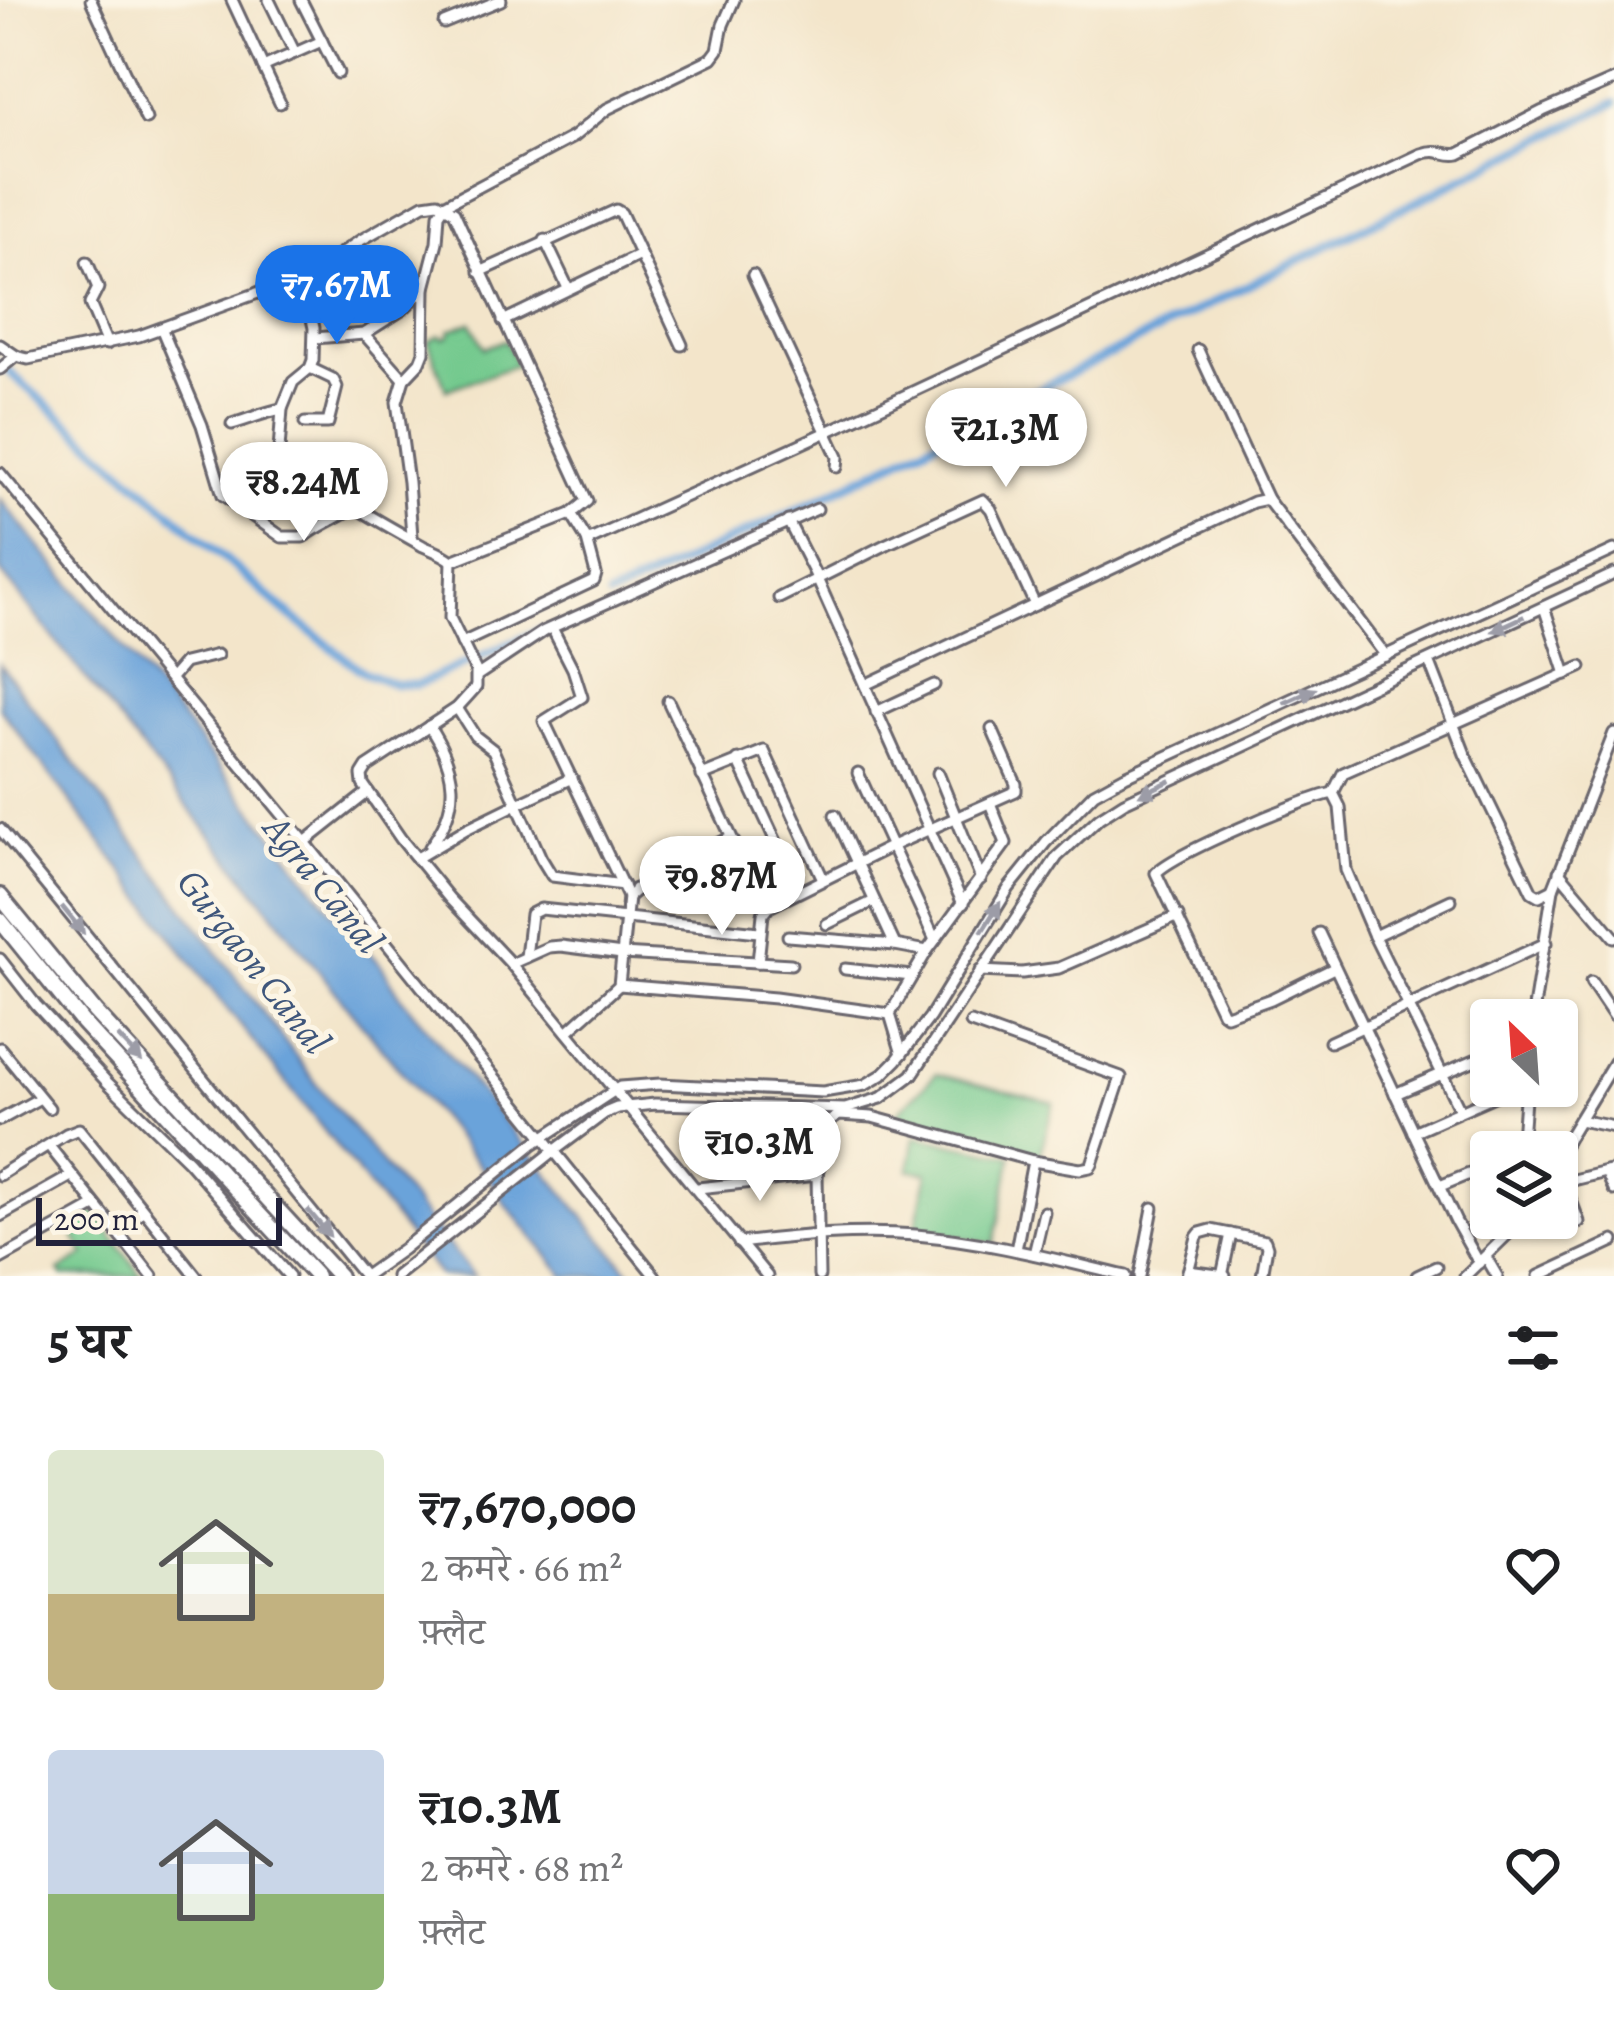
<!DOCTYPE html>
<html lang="hi">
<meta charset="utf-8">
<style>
body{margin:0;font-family:Alegreya,"Noto Serif Devanagari",serif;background:#f6f6f6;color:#202124;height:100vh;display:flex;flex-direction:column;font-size:45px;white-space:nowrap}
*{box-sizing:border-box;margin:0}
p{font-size:39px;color:#757577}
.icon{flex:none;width:66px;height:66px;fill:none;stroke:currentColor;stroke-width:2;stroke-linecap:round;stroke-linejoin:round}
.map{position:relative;height:1276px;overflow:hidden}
.sheet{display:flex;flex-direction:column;background:#fff;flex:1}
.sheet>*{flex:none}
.needle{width:78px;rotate:335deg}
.tools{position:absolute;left:1470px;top:999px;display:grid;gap:24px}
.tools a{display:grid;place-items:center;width:108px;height:108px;border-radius:12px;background:#fff;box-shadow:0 3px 9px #0004;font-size:60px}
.scale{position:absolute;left:36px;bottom:30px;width:246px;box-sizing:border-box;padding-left:12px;border:6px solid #22223b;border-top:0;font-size:33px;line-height:42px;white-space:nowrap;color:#22223b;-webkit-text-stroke:9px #fcf5e5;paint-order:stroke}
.price{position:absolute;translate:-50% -102px;padding:0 27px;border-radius:42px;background:#fff;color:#222;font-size:39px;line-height:78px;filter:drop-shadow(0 3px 6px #0008)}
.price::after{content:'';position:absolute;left:50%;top:72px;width:36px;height:27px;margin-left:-18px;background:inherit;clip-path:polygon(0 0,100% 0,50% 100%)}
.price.on{background:#1a73e8;color:#fff}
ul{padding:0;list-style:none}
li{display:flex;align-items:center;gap:36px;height:300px;padding:0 48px}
li span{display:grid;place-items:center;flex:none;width:336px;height:240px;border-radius:12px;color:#555}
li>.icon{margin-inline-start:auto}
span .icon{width:144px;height:144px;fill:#fffc;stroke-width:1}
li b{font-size:51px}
h2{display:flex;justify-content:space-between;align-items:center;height:144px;padding:0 48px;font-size:51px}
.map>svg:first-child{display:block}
.green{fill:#72c98d;stroke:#4a7664;stroke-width:3}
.water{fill:#6ba3da;stroke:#46628a;stroke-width:3}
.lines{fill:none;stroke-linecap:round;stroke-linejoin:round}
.canal{stroke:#6ba3da;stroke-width:9}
.minor-casing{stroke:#6b666d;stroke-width:15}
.highway-casing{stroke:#6b666d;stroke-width:20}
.minor{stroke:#fff;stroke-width:9}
.highway{stroke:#fff;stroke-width:14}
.oneway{fill:#9c9ca7}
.labels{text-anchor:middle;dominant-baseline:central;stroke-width:10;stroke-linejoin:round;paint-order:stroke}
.water-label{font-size:39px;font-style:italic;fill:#3f567b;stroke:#fcf5e5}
</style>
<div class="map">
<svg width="1614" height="1276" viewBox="0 0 1614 1276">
<rect width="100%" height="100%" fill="#fcf5e5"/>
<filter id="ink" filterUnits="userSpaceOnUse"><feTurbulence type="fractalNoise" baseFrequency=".00833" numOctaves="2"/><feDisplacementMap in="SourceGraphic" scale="24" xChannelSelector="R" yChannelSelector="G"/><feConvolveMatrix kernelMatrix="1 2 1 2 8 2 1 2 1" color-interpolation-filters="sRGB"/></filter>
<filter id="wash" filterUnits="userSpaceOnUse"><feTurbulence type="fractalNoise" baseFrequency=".004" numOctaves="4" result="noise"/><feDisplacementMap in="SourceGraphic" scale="48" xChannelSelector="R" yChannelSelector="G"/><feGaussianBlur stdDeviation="2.7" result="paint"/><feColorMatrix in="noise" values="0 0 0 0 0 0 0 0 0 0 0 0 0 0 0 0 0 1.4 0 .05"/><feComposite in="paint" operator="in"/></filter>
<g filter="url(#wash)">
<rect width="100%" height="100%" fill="#f3e5ca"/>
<!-- green -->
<g class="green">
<polygon points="471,322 484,348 505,340 517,365 446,390 428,341 440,335 443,338 450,335 450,330"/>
<polygon points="936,1074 1054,1103 1040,1155 896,1114"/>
<polygon points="915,1136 1012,1156 994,1244 915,1229 928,1173 909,1170"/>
<polygon points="94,1212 142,1276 62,1276 59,1271 85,1255 68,1226"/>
</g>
<!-- water -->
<g class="water">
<polygon points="0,499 166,699 347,930 380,963 401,997 633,1276 565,1276 504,1202 485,1172 351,1011 0,571"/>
<polygon points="0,664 319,1087 474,1276 440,1276 209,986 0,708"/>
</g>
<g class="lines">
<!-- canal -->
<g class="canal">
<polyline points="0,364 292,617 363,672 394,684 417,685 540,630"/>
<polyline points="609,597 827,495 1614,103"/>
</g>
</g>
</g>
<g filter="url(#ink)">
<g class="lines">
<defs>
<g id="minor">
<polyline points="91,0 146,119"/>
<polyline points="232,0 280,103"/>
<polyline points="269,0 295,53"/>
<polyline points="301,0 338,73"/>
<polyline points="444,23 501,0"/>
<polyline points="263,67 322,41"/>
<polyline points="545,240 568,288"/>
<polyline points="87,262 98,288 90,304 107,344"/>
<polyline points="480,272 616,210 621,213 682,345"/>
<path d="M302 275 314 328 313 360 310 368 293 382 282 409 278 464 284 484 319 527 350 510 359 509C380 522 402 534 423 546 434 551 442 553 452 561"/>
<polyline points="753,275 838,457 837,467"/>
<polyline points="503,321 640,255"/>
<polyline points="162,330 202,425 223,495 282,537 303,537 319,527"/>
<polyline points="364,334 402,310 425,288"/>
<polyline points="315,338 364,334 404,379"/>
<polyline points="0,345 16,356 28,359 139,336 255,294 325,264 361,240 424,204 438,202 454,212 587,501 571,514 452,561 450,618 476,671 476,687 457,708 367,767 362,775 363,784 401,839 449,898 511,964 767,1276"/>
<polyline points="1198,350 1267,499"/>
<polyline points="0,369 16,356"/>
<polyline points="305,423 328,423 337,387 333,379 310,368"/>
<path d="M232 424C250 419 264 412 282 409"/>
<polyline points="0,473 305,842 655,1276"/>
<polyline points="233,502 254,486 280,477"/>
<path d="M571 514 587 540 592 539 827 432 1421 154C1440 147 1445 157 1459 154L1543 111 1614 80"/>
<polyline points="788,521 814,572 963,904"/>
<polyline points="412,536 408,482 397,402 404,379 420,362 424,352 425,288 437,242 439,214 446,204 573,137 607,109 712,58 718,50 723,25 734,0"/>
<polyline points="779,598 887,544 983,500 991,509 1035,605"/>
<polyline points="1544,607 1566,674"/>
<polyline points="552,628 573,669 582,697 544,721 628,897 619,985 567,1032"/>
<polyline points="462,643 594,581 596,574 587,540"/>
<polyline points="1429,661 1465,754 1532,892 1539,896 1553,889"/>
<polyline points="478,675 544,631 817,509"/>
<polyline points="171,678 184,663 217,655"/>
<polyline points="865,685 1253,502 1267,499 1386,656"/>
<polyline points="668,701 765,909"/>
<polyline points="457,708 475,736 493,750 517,804 572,778"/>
<polyline points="876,712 934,685"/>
<path d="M429 726C457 769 462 804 430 847"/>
<polyline points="738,760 799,891"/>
<polyline points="858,773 935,940"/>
<polyline points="938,773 981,879"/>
<polyline points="702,776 764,751 823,879"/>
<polyline points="1333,793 1343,773 1581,667"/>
<polyline points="835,815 895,945"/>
<polyline points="0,829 364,1276"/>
<polyline points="305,842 367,793"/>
<polyline points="417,858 466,829 517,804 541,858 552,876 623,885"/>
<polyline points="1559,872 1614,937"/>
<polyline points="635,889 726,895"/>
<polyline points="628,897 651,877 730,838"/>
<polyline points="827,924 874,901"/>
<polyline points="1319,933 1456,1222 1479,1263"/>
<polyline points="788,936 895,945 927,951"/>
<polyline points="1374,936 1451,900"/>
<polyline points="526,957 531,914 541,909 759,932"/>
<polyline points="0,959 36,1005 107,1082 188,1161 289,1276"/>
<polyline points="758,962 763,914 769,907 892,846 1016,791 1016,784 992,729"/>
<polyline points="511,964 549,947 561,946 622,954 791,964"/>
<path d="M1334 968 1271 999 1226 1015 1222 1012 1156 873C1175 853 1303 799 1333 793L1340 807 1346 870 1374 936 1460 1110"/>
<polyline points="845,969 912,976"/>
<polyline points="980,971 1022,973 1059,968 1178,916"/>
<polyline points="1591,982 1614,1016"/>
<polyline points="619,985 775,998 890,1014"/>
<polyline points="1532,1020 1553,889 1614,733"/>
<polyline points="1330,1042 1546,943"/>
<polyline points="0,1048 49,1108"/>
<polyline points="902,1054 890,1014 927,951 1006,843 990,803"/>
<polyline points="1395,1094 1491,1053"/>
<polyline points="0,1120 40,1098"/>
<polyline points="1579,1120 1614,1127"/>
<polyline points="1413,1132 1517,1086"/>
<polyline points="49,1146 152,1276"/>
<polyline points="1521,1152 1526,1086"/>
<polyline points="1557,1156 1614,1062"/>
<polyline points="1476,1171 1491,1202"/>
<polyline points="1606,1172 1614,1190"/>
<polyline points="0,1175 66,1134 79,1129 196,1276"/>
<polyline points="1564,1182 1579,1222"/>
<polyline points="1557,1184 1614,1170"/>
<polyline points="1440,1186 1491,1165"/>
<polyline points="698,1188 817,1175"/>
<polyline points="0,1216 71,1176"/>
<polyline points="118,1233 143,1210"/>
<path d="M739 1243C797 1236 857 1230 916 1235 987 1241 1057 1260 1126 1276"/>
<polyline points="1016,1250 1033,1161"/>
<polyline points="1034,1254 1044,1212"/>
<polyline points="1486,1257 1497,1276"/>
<polyline points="0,1259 95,1206"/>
<polyline points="1188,1271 1225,1276"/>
<polyline points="365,1276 403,1249 533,1144 620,1087 660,1084 823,1092 865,1085 882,1075 897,1060 930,1017 1009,888 1046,842 1094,793 1125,776 1614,550"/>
<polyline points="396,1276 554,1151 605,1113 617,1108 655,1104 845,1109 881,1098 912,1075 1057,857 1099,818 1124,802 1614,574"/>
<polyline points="819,1276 817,1175 827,1123 839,1115 872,1117 1033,1161 1080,1169 1090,1167 1092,1164 1121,1077 971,1023"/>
<polyline points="1140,1276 1153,1208"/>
<polyline points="1187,1276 1197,1237 1200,1233 1211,1230 1265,1241 1267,1247 1262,1276"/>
<polyline points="1222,1276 1231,1234"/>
<polyline points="1417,1276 1436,1267"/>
<polyline points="1465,1276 1513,1229 1519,1218"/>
<polyline points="1539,1276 1614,1241"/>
</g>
<g id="highway">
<polyline points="0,896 95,1012 339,1276"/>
<polyline points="0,920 83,1023 316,1276"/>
</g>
</defs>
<!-- minor casing -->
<use href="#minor" class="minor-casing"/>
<!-- highway casing -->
<use href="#highway" class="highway-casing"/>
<!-- minor -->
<use href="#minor" class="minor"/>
<!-- highway -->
<use href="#highway" class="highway"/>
</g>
<!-- one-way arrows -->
<defs><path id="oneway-solid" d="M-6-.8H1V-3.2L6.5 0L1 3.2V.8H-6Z" transform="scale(3)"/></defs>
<g class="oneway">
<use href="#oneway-solid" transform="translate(1508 624) rotate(155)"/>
<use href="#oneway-solid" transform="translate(1300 696) rotate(-24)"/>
<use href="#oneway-solid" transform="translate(1155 788) rotate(155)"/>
<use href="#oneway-solid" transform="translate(991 917) rotate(-58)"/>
<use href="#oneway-solid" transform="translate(73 920) rotate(51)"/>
<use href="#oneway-solid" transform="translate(130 1049) rotate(47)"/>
<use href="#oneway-solid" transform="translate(319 1223) rotate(50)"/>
</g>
</g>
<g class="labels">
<!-- water labels -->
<g class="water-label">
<text transform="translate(324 884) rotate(51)">Agra Canal</text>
<text transform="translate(254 961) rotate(52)">Gurgaon Canal</text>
</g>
</g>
</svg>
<div class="tools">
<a><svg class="needle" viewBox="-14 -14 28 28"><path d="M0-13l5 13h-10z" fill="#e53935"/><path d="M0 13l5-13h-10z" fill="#757577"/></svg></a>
<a><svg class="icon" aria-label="layers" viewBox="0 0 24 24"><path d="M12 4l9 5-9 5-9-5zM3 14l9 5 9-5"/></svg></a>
</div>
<div class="scale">200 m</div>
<b class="price on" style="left:337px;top:347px">₹7.67M</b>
<b class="price" style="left:1006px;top:490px">₹21.3M</b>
<b class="price" style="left:304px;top:544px">₹8.24M</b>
<b class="price" style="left:722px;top:938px">₹9.87M</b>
<b class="price" style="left:760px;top:1204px">₹10.3M</b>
</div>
<section class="sheet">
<h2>5 घर<svg class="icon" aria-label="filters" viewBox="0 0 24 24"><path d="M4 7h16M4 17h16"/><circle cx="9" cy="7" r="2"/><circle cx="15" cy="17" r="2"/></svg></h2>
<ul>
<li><span style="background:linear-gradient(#dfe7d0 60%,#c2b280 0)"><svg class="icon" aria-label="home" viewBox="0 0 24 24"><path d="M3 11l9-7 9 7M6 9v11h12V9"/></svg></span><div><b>₹7,670,000</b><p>2 कमरे · 66 m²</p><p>फ़्लैट</p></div><svg class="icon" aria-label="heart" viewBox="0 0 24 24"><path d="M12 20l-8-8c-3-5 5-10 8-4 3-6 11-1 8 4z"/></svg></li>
<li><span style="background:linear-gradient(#c9d6e8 60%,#8fb573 0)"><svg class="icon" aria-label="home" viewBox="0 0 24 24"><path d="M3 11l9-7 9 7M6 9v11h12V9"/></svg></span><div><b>₹10.3M</b><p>2 कमरे · 68 m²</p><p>फ़्लैट</p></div><svg class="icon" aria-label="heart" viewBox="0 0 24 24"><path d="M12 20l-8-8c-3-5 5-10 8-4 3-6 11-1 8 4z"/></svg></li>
</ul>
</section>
